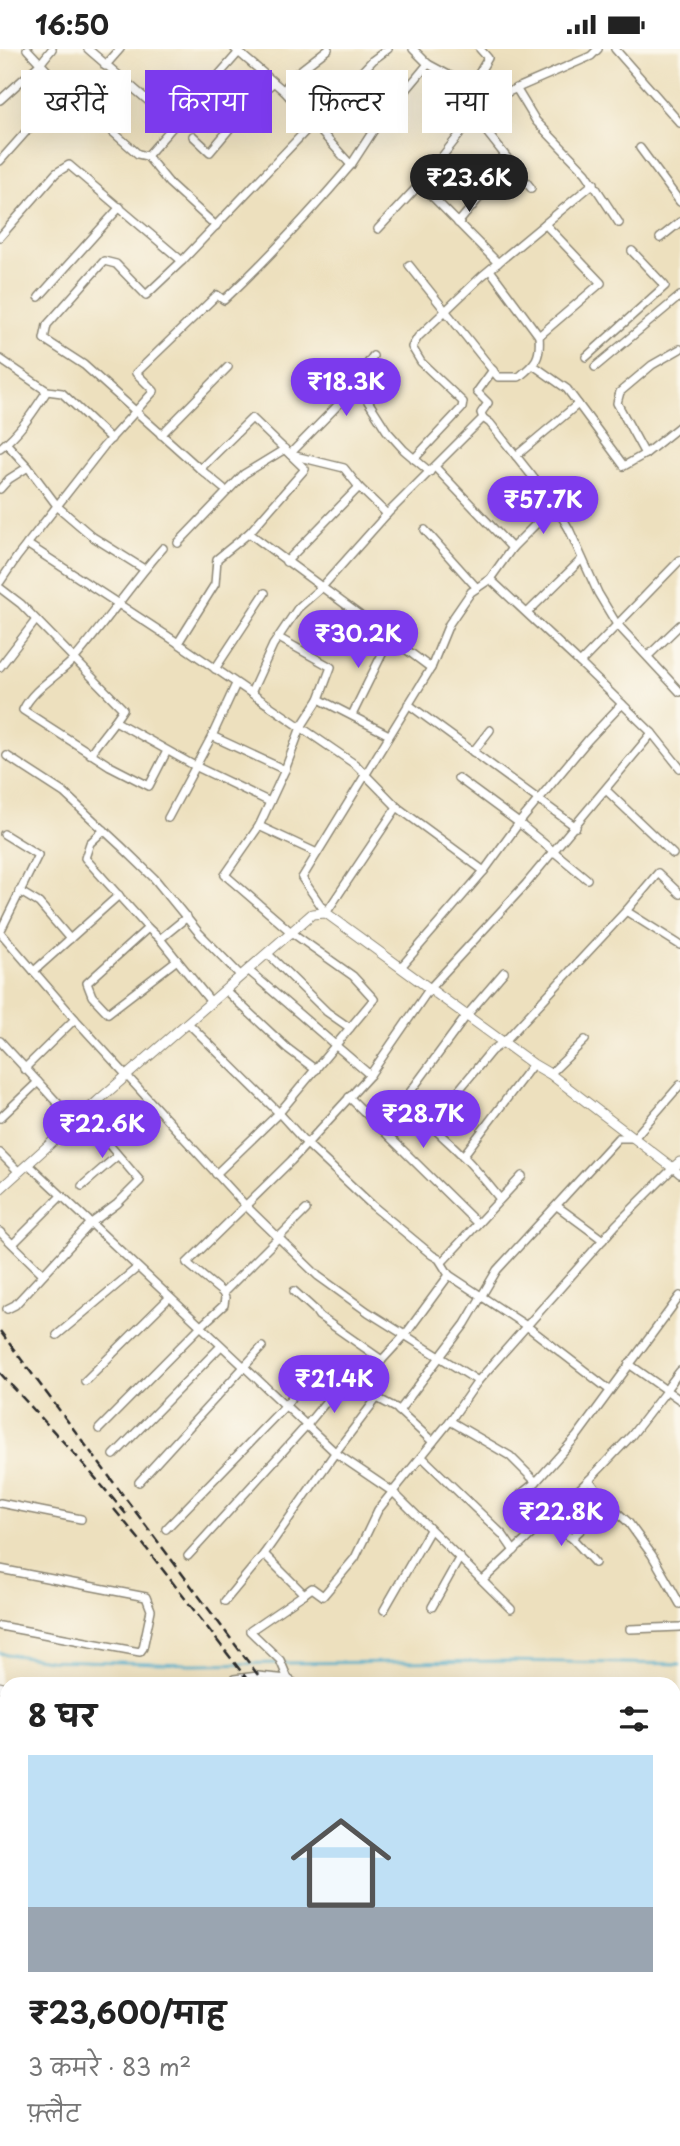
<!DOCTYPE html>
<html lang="hi">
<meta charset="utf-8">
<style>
body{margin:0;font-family:"Playpen Sans","Playpen Sans Deva",sans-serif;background:#f2f2f2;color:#222;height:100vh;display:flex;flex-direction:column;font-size:26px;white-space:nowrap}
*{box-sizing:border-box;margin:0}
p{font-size:23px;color:#767676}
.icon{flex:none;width:38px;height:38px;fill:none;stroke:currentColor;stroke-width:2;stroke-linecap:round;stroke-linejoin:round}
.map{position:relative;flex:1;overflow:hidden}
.details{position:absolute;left:0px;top:1628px;width:681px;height:471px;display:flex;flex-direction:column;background:#fff;border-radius:21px 21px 0 0;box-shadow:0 7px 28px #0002}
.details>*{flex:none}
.banner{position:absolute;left:21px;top:21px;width:639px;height:63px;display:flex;gap:14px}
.price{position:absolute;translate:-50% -60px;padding:0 16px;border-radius:24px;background:#7c3aed;color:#fff;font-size:23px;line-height:46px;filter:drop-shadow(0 2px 4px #0008)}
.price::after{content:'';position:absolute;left:50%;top:42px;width:21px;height:16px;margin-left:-10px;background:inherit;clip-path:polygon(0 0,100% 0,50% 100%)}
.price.selected{background:#222;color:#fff}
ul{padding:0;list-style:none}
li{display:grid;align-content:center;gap:14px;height:371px;padding:0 28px}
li+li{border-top:2px solid #e0e0e0}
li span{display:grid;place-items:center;height:217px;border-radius:0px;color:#555}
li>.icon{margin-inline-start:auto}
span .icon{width:126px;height:126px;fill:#fffc;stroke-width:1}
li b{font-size:30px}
h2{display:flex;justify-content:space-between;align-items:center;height:84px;padding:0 28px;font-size:30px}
.pill{padding:0 24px;border-radius:0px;background:#fff;box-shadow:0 7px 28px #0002;font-size:24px;line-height:63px}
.pill.selected{background:#7c3aed;color:#fff}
.status{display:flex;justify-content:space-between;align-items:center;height:49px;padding:0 35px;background:#fff;direction:ltr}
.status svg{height:19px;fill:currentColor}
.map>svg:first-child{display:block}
.grass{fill:url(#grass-dots);stroke:#5e815e;stroke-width:2}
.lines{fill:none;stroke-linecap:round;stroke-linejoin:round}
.stream{stroke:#4caccb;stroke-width:2.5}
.minor-casing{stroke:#8c8674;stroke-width:10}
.tertiary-casing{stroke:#8c8674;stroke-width:11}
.minor{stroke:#fff;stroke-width:7}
.tertiary{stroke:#fff;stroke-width:9}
.rail{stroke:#2b2b2b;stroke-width:2.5;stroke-dasharray:10 5;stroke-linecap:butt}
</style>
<div class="status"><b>16:50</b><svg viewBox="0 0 49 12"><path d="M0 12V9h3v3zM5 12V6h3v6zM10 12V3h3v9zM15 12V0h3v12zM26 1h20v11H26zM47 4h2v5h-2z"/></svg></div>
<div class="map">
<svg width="680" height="2097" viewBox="0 0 680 2097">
<defs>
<pattern id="grass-dots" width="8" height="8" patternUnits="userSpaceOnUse" patternTransform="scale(1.75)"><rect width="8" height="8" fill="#91d790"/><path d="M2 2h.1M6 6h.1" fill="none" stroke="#7db97c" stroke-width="1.8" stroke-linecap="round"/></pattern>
</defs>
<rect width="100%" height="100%" fill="#fbf7ec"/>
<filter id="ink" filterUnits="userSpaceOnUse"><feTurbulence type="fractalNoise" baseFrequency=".0143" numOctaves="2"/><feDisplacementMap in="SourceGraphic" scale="14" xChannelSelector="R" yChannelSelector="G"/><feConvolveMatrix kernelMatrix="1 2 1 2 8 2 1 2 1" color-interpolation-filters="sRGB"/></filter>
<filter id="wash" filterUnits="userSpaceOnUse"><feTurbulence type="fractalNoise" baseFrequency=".00686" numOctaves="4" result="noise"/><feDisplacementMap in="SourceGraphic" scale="28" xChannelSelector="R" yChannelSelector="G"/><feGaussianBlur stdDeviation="1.57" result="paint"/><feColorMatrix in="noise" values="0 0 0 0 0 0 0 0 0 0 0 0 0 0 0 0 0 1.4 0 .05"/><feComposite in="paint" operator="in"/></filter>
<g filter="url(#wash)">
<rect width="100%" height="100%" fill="#ede0be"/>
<!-- grass -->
<polygon class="grass" points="81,2091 171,2091 181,2097 78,2097"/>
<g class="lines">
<!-- stream -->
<polyline class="stream" points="0,1604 49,1611 191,1615 506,1612 680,1615"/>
</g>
</g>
<g filter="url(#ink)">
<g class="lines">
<defs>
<g id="minor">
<polyline points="27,0 64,40 138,105 147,107 169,134 216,177"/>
<polyline points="88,0 174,74"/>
<polyline points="235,0 284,42 351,116 377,76 428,15 471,38 499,47 591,7 598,0"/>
<polyline points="388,0 373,11 182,212 146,246 116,215 104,212 47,276 44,290 84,316 200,420 252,369 305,420 249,484 431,619 302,829 326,864 397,758"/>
<polyline points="413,0 428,15"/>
<polyline points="615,0 680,74"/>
<polyline points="105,17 120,0"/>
<polyline points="471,38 488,9 480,0"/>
<polyline points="516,39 536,72 586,124 619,174"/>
<polyline points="284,42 293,27 328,0"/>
<polyline points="0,51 40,15 52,0"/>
<polyline points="474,67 531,139"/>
<polyline points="193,87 210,103 258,46 273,34"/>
<polyline points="640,99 680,153"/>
<polyline points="147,107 239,3"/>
<polyline points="0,112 64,40"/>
<polyline points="420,135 498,214"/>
<polyline points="458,174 491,135"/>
<polyline points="378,180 420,135 484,55 490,43"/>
<polyline points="0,188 56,124 69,116 182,212"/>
<polyline points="660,189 680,173"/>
<path d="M409 216 498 328H519C536 314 541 309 539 287"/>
<polyline points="490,221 539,287 601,234 545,175"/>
<polyline points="39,248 120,158"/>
<polyline points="586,308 665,237 632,202"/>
<polyline points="0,310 47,342 62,344 111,390"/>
<polyline points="533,316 567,340 624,417 645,405 680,377"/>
<polyline points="595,318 680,247"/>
<polyline points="355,332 387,382 404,401 430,423"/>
<polyline points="483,369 481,364 488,354 477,343 493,321"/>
<polyline points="161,386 228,318"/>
<polyline points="6,394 28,418 58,458 93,488 144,520"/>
<path d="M0 399C19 385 34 362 47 342"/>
<polyline points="290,405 338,356 373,307"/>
<polyline points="645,405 617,354 620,343 652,316 680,300"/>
<polyline points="291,406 344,419 359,438 387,465"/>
<polyline points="516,407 578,355"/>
<polyline points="414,410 462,359 463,353 421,313 412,298 418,288 482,227 594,134"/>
<polyline points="435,418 512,499"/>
<polyline points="200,420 223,439"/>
<polyline points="0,440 9,430 28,418"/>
<polyline points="425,481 477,539"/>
<polyline points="178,494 244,425 285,400"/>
<polyline points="27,495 178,594 356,716 397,758 484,822"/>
<path d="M163 499C132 534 106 573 76 608 59 627 34 638 23 661L110 717 149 737 167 702"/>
<polyline points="286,513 359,438"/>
<polyline points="490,530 512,499 555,456"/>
<path d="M0 533 17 508 104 397 154 342 136 324 217 246 224 251C270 208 310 164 351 116"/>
<path d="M0 539 21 555 123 660C113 676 100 690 90 705"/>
<polyline points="528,563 582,510"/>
<polyline points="178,594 215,535 217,510 249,484"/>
<polyline points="648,607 680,576"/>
<polyline points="0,618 36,571"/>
<polyline points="431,619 449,575 471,543 490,530 580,614"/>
<polyline points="215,620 265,544"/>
<polyline points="251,644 273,596 298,559 322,538 387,465 483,369 490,374 555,456 569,480 598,544 616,574 680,643"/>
<polyline points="319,650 389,686"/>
<polyline points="408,655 576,778"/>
<polyline points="352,666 390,589"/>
<polyline points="115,672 195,717 270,753"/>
<polyline points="652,684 680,719"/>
<polyline points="212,687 285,721"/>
<polyline points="473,703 490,681"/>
<polyline points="7,707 64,744 122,798 154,829 199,884 241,927"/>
<polyline points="458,729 519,774 587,830"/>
<polyline points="606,741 673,805"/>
<polyline points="168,769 212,687 236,635"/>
<polyline points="259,777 317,804"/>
<polyline points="104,781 90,794 85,809 148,879 160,890 211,953"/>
<polyline points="19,842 39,854 70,890"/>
<polyline points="626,862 680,896"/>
<polyline points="148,879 87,934 92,947 108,964 177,911"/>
<polyline points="0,883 75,970 246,1157 318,1227 368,1263 478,1332"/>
<polyline points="0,883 38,806 4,785"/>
<polyline points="160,890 187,868"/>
<polyline points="267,904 327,963 350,979"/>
<polyline points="401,918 484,822 519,774 588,691 622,655"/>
<polyline points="248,921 370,1026"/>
<polyline points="34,922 119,846"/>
<polyline points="225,941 287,999 316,1021"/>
<polyline points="188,974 279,1064 307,1095 373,1157 432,1206 439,1210 449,1226 528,1278 607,1339"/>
<polyline points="0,992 75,1073"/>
<polyline points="24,1020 75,970"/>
<polyline points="550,1025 585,991"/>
<polyline points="349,1048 477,1174"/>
<polyline points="0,1069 38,1033"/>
<polyline points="430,1076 491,1002 504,993 626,862 658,824 680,845"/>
<polyline points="0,1104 19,1123"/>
<polyline points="463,1107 533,1015"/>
<polyline points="28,1115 337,1405 393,1443 511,1560"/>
<polyline points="216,1125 279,1064 374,950 353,927 291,883 225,826 259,777 285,721 301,678 319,650 331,618 279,589"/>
<polyline points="82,1137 117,1107"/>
<path d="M500 1150C488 1135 476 1120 463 1107 444 1087 420 1071 408 1046L467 966 504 923"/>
<polyline points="557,1157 603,1191"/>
<polyline points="0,1183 43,1225"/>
<polyline points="13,1195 61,1147"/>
<polyline points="442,1213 522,1127"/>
<polyline points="294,1242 315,1261 319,1267 382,1311"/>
<polyline points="223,1244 306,1161"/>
<polyline points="7,1260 15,1256 90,1175 117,1155 140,1132 83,1065"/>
<polyline points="57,1286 137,1219"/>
<polyline points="629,1315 680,1351"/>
<polyline points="85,1332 169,1249"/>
<polyline points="668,1338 680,1322"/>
<polyline points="399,1362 465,1275 497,1221 618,1089 634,1089 680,1036"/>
<polyline points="450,1372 510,1407 536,1433"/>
<polyline points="99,1380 200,1278 224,1256 225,1249 223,1244 187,1214 291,1112 370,1026 430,939 526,835 652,684 580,614 680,511"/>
<polyline points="433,1393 396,1359 377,1349 368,1337 382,1311 405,1286 449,1226"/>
<polyline points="114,1406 221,1297"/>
<polyline points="422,1408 503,1486 514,1502"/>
<polyline points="589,1431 608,1455 628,1473 652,1506 680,1555"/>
<polyline points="139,1433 262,1298"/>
<polyline points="521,1445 536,1433 577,1387 680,1247"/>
<polyline points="0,1454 81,1470"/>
<path d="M551 1467C556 1476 562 1485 572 1489L595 1514"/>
<polyline points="166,1480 285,1357 310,1324"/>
<polyline points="572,1489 608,1455"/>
<polyline points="264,1505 335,1404 377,1349"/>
<polyline points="188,1507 306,1377 339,1337"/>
<polyline points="0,1520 146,1548 151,1561 143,1599 140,1603 0,1577"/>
<polyline points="483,1531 589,1431 632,1386 666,1342"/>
<polyline points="304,1545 312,1539 323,1547 355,1509 378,1461 450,1372 478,1332 616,1176 673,1119 680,1125"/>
<polyline points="225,1552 264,1505 304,1545 250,1582 280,1611 288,1630 294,1634"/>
<polyline points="432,1558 460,1508"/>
<polyline points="384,1561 430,1481"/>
<polyline points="630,1580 680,1578"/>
<polyline points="233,1634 234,1630 258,1627 288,1630"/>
<polyline points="674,1650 680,1650"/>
<polyline points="674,1716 680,1723"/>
<polyline points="0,1722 7,1723"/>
<polyline points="674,1775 680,1769"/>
<polyline points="674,1842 680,1848"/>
<polyline points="0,1855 7,1857"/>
<polyline points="674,1912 680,1918"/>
<polyline points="0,1927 7,1930"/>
<polyline points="0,1994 7,1997"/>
<polyline points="180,2091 191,2097"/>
<polyline points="313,2091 323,2097"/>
<polyline points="455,2091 466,2097"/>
<polyline points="3,2097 7,2088"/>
<polyline points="72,2097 75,2091"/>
<polyline points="263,2097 266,2091"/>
<polyline points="414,2097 419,2091"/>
<polyline points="541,2097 542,2096"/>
</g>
<g id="tertiary">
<polyline points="0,1140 101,1049 312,865 326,864 533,1015 550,1025 673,1119 680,1113"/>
<polyline points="0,1638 7,1640"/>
</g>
</defs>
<!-- minor casing -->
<use href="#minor" class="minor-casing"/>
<!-- tertiary casing -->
<use href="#tertiary" class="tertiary-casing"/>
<!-- minor -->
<use href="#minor" class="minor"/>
<!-- tertiary -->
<use href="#tertiary" class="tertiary"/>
<!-- rail -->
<g class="rail">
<polyline points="0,1282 264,1634"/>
<polyline points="0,1324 80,1411 126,1465"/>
<polyline points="114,1460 143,1495 250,1634"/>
<polyline points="591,2091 595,2097"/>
<polyline points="619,2091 623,2097"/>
</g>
</g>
</g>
</svg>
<b class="price selected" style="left:469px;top:165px">₹23.6K</b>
<b class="price" style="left:346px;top:369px">₹18.3K</b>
<b class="price" style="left:543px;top:487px">₹57.7K</b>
<b class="price" style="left:358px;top:621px">₹30.2K</b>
<b class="price" style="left:423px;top:1101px">₹28.7K</b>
<b class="price" style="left:102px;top:1111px">₹22.6K</b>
<b class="price" style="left:334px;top:1366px">₹21.4K</b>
<b class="price" style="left:561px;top:1499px">₹22.8K</b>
<div class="banner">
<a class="pill">खरीदें</a>
<a class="pill selected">किराया</a>
<a class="pill">फ़िल्टर</a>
<a class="pill">नया</a>
</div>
<section class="details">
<h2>8 घर<svg class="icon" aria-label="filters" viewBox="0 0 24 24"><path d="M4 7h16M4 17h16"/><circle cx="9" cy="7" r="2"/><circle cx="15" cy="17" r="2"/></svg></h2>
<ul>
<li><span style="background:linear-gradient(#bfe0f5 70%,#9aa5b1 0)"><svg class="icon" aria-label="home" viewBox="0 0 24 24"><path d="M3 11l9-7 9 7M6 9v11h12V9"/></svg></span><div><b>₹23,600/माह</b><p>3 कमरे · 83 m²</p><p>फ़्लैट</p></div></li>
</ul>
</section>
</div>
